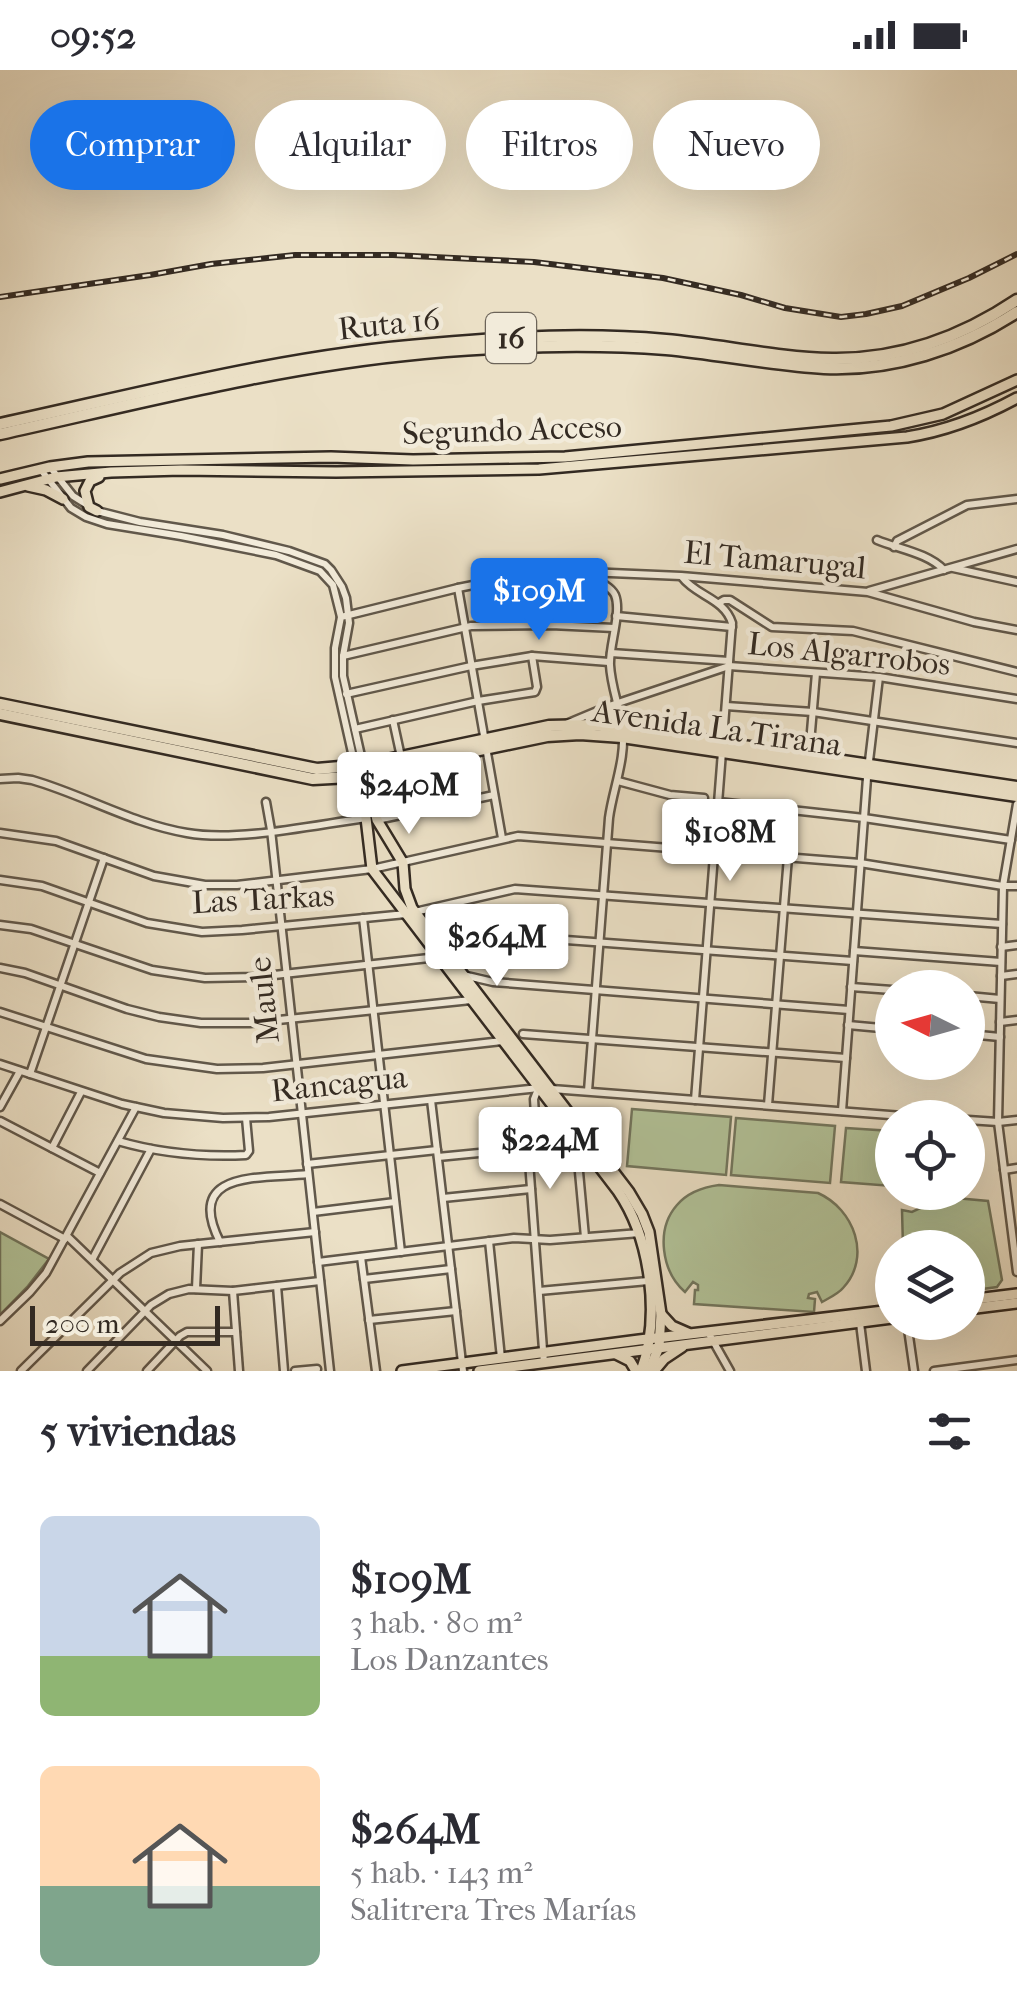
<!DOCTYPE html>
<html lang="es">
<meta charset="utf-8">
<style>
body{margin:0;font-family:"IM FELL French Canon",serif;background:#f2f2f3;color:#2b2b33;height:100vh;display:flex;flex-direction:column;font-size:38px;white-space:nowrap}
*{box-sizing:border-box;margin:0}
p{font-size:32px;color:#7c7c81}
.icon{flex:none;width:55px;height:55px;fill:none;stroke:currentColor;stroke-width:2;stroke-linecap:round;stroke-linejoin:round}
.map{position:relative;height:1301px;overflow:hidden}
.sheet{display:flex;flex-direction:column;background:#fff;flex:1}
.sheet>*{flex:none}
.banner{position:absolute;left:30px;top:30px;width:958px;height:90px;display:flex;gap:20px}
.needle{width:65px;rotate:275deg}
.controls{position:absolute;left:875px;top:900px;display:grid;gap:20px}
.controls a{display:grid;place-items:center;width:110px;height:110px;border-radius:50%;background:#fff;box-shadow:0 10px 40px #0002;font-size:50px}
.scale{position:absolute;left:30px;bottom:25px;width:190px;box-sizing:border-box;padding-left:10px;border:5px solid #332a22;border-top:0;font-size:28px;line-height:35px;white-space:nowrap;color:#332a22;-webkit-text-stroke:8px #f2ebda;paint-order:stroke}
.price{position:absolute;translate:-50% -85px;padding:0 22px;border-radius:10px;background:#fff;color:#222;font-size:32px;line-height:65px;filter:drop-shadow(0 2px 5px #0008)}
.price::after{content:'';position:absolute;left:50%;top:60px;width:30px;height:22px;margin-left:-15px;background:inherit;clip-path:polygon(0 0,100% 0,50% 100%)}
.price.current{background:#1a73e8;color:#fff}
ul{padding:0;list-style:none}
li{display:flex;align-items:center;gap:30px;height:250px;padding:0 40px}
li span{display:grid;place-items:center;flex:none;width:280px;height:200px;border-radius:15px;color:#555}
li>.icon{margin-inline-start:auto}
span .icon{width:120px;height:120px;fill:#fffc;stroke-width:1}
li b{font-size:42px}
h2{display:flex;justify-content:space-between;align-items:center;height:120px;padding:0 40px;font-size:42px}
.tag{padding:0 35px;border-radius:45px;background:#fff;box-shadow:0 10px 40px #0002;font-size:35px;line-height:90px}
.tag.current{background:#1a73e8;color:#fff}
.status{display:flex;justify-content:space-between;align-items:center;height:70px;padding:0 50px;background:#fff;direction:ltr}
.status svg{height:28px;fill:currentColor}
.map>svg:first-child{display:block}
.green{fill:#b2c399;stroke:#72765e;stroke-width:2.5}
.lines{fill:none;stroke-linecap:round;stroke-linejoin:round}
.minor-casing{stroke:#61584b;stroke-width:11}
.major-casing{stroke:#332a22;stroke-width:14}
.highway-casing{stroke:#332a22;stroke-width:15}
.minor{stroke:#f2ebda;stroke-width:6}
.major{stroke:#ebe0c6;stroke-width:9}
.highway{stroke:#ebe0c6;stroke-width:10}
.rail-casing{stroke:#332a22;stroke-width:6}
.rail{stroke:#f2ebda;stroke-width:2.5;stroke-dasharray:8;stroke-linecap:butt}
.labels{text-anchor:middle;dominant-baseline:central;stroke-width:9;stroke-linejoin:round;paint-order:stroke}
.shield{fill:#f2ebda;stroke:#6c6459;stroke-width:2.5}
.shield-label{font-size:30px;font-weight:bold;fill:#332a22}
.street-label{font-size:32px;fill:#332a22;stroke:#f2ebda}
</style>
<div class="status"><b>09:52</b><svg viewBox="0 0 49 12"><path d="M0 12V9h3v3zM5 12V6h3v6zM10 12V3h3v9zM15 12V0h3v12zM26 1h20v11H26zM47 4h2v5h-2z"/></svg></div>
<div class="map">
<svg width="1017" height="1301" viewBox="0 0 1017 1301">
<rect width="100%" height="100%" fill="#ebe0c6"/>
<filter id="stains"><feTurbulence type="fractalNoise" baseFrequency=".002" numOctaves="4"/><feColorMatrix values="0 0 0 0 .2 0 0 0 0 .09 0 0 0 0 .02 0 0 0 .5 -.17"/></filter>
<radialGradient id="worn" r=".72"><stop offset=".6" stop-color="#630" stop-opacity="0"/><stop offset="1" stop-color="#630" stop-opacity=".3"/></radialGradient>
<!-- green -->
<g class="green">
<polygon points="632,1039 731,1047 726,1105 627,1096"/>
<polygon points="736,1048 835,1056 830,1113 731,1105"/>
<polygon points="846,1058 892,1061 892,1116 841,1112"/>
<path d="M719 1115 818 1123C854 1139 872 1187 843 1218 838 1224 829 1228 822 1232L817 1222 809 1224 808 1228 815 1229 814 1242 694 1234 695 1220H698V1215L693 1212 685 1222C662 1202 655 1160 677 1135 688 1122 704 1117 719 1115Z"/>
<polygon points="944,1127 988,1131 1002,1210 997,1217 968,1221 968,1178 903,1177 902,1140 912,1142"/>
<polygon points="0,1162 49,1189 28,1216 0,1245"/>
</g>
<g class="lines">
<defs>
<g id="minor">
<polyline points="50,397 73,426 97,441 140,452 223,465 289,481 325,494 331,500 342,517 346,528 349,553 343,586 343,606 363,695"/>
<polyline points="41,400 71,438 86,447 107,454 181,466 276,485 320,501 333,515 341,547"/>
<path d="M877 470C899 479 928 483 944 500"/>
<polyline points="894,477 897,471 967,435 1017,429"/>
<polyline points="953,498 1017,512"/>
<path d="M583 503C593 509 610 515 615 525 622 542 609 576 610 595 611 616 619 635 622 656 627 687 613 718 609 748L588 1021"/>
<path d="M682 507C696 526 724 528 732 553L695 1030"/>
<polyline points="458,518 502,768"/>
<polyline points="869,521 1017,479"/>
<polyline points="719,533 724,530 730,530 772,557 853,561 1017,602"/>
<polyline points="616,546 732,557"/>
<polyline points="611,583 729,591"/>
<polyline points="343,586 471,556 551,555 614,558"/>
<polyline points="346,624 471,596 532,586 609,592"/>
<polyline points="726,636 813,642 1017,673"/>
<polyline points="393,650 401,687"/>
<polyline points="566,654 609,636 729,596 879,607 1017,629"/>
<polyline points="355,659 478,631 535,622 537,617 532,586"/>
<polyline points="809,685 816,603"/>
<polyline points="355,696 335,607 335,578 341,547 458,518 538,502 564,501 681,506 868,522 974,552 1017,560"/>
<path d="M0 709 18 708 32 710C84 725 133 754 187 763 238 772 314 755 366 748"/>
<polyline points="618,711 670,725 704,728"/>
<polyline points="266,732 271,760 330,1301"/>
<polyline points="718,732 864,748 1011,770"/>
<polyline points="1017,734 1003,816 998,1052 1017,1202"/>
<polyline points="377,750 494,725"/>
<polyline points="0,763 56,771 154,806 205,815 237,815 372,799 518,766 860,793 1003,816 1017,816"/>
<polyline points="0,810 42,816 147,853 202,862 242,860 406,844 515,819 1002,854"/>
<polyline points="363,848 401,1182"/>
<polyline points="0,855 31,859 152,900 205,908 256,907 438,887"/>
<polyline points="441,876 484,864 853,891"/>
<polyline points="1001,877 1017,875"/>
<polyline points="854,881 1001,892"/>
<polyline points="0,898 25,903 127,939 159,947 201,953 250,953 471,930"/>
<polyline points="463,905 493,912 849,940"/>
<polyline points="1001,906 1017,904"/>
<polyline points="851,917 892,920"/>
<polyline points="968,926 1000,929"/>
<polyline points="0,942 146,989 217,999 263,998 502,971"/>
<polyline points="1000,952 1017,950"/>
<polyline points="848,955 892,959"/>
<polyline points="523,964 846,988"/>
<polyline points="968,964 1000,967"/>
<polyline points="0,994 122,1034 164,1043 223,1048 269,1047 539,1018"/>
<polyline points="30,1004 104,788"/>
<polyline points="552,1019 929,1048"/>
<polyline points="431,1030 463,1301"/>
<polyline points="768,1035 788,787"/>
<polyline points="0,1037 20,1001"/>
<polyline points="842,1041 867,708 879,607"/>
<polyline points="968,1050 998,1052 1017,1050"/>
<polyline points="0,1051 100,1103"/>
<path d="M118 1071C159 1083 203 1087 246 1085L249 1081 246 1048"/>
<polyline points="537,1077 534,1029 538,1019"/>
<polyline points="52,1078 81,1022"/>
<polyline points="528,1078 544,1293"/>
<polyline points="438,1087 581,1073"/>
<polyline points="578,1091 585,1167"/>
<polyline points="307,1094 437,1080"/>
<polyline points="1004,1100 1017,1098"/>
<polyline points="443,1128 531,1119"/>
<polyline points="0,1134 65,1169"/>
<polyline points="313,1142 395,1132"/>
<polyline points="67,1166 207,1301"/>
<polyline points="489,1171 501,1288"/>
<path d="M220 1172C183 1099 262 1109 308 1104"/>
<polyline points="361,1187 376,1301"/>
<polyline points="93,1188 151,1079"/>
<polyline points="318,1192 514,1168 550,1170 640,1163"/>
<polyline points="364,1209 451,1199"/>
<polyline points="277,1216 284,1301"/>
<polyline points="196,1219 198,1174"/>
<polyline points="233,1221 239,1301"/>
<polyline points="539,1221 648,1211"/>
<polyline points="369,1250 456,1241"/>
<polyline points="0,1251 30,1222 46,1203 136,1037"/>
<polyline points="907,1252 914,1301"/>
<polyline points="860,1253 866,1301"/>
<polyline points="708,1262 730,1301"/>
<polyline points="21,1301 120,1203 151,1183 180,1176 315,1162"/>
<polyline points="87,1301 151,1235 169,1224 189,1219 233,1221 320,1211"/>
<polyline points="147,1301 180,1266 187,1262 236,1262"/>
<polyline points="295,1301 317,1299"/>
<polyline points="934,1301 1017,1290"/>
</g>
<g id="major">
<polyline points="0,409 50,397 88,392 331,387 413,390 565,387 891,356 943,344 1017,310"/>
<polyline points="28,416 46,420 63,429"/>
<path d="M0 422 56 407 111 402 181 400 336 402 539 399 907 367C946 361 982 347 1017 328"/>
<polyline points="97,441 89,437 85,421 90,411 99,407"/>
<polyline points="365,700 377,750 403,793 405,819 412,838 629,1122 642,1144 649,1162 661,1244 659,1277 649,1301"/>
<path d="M356 701 366 748 372 799 618 1121C651 1169 661 1247 641 1301"/>
<polyline points="968,1230 1017,1224"/>
<polyline points="968,1239 1017,1233"/>
<polyline points="661,1244 672,1256 688,1263"/>
<polyline points="616,1284 630,1291 636,1301"/>
<polyline points="402,1301 639,1270 892,1240"/>
<polyline points="479,1301 892,1248"/>
<polyline points="654,1301 664,1289 682,1277"/>
</g>
<g id="highway">
<path d="M0 354C143 323 286 285 432 274 510 267 588 263 666 270 722 275 777 288 832 289 899 290 962 267 1017 230"/>
<path d="M0 364C140 333 281 296 424 283 504 276 586 273 666 279 719 284 771 295 824 298 893 301 960 279 1017 242"/>
<polyline points="0,634 317,699 363,695 549,656 593,655 629,659 1017,717"/>
<polyline points="0,644 313,709 350,707 547,666 580,664 622,667 1017,726"/>
</g>
</defs>
<!-- minor casing -->
<use href="#minor" class="minor-casing"/>
<!-- major casing -->
<use href="#major" class="major-casing"/>
<!-- highway casing -->
<use href="#highway" class="highway-casing"/>
<!-- minor -->
<use href="#minor" class="minor"/>
<!-- major -->
<use href="#major" class="major"/>
<!-- highway -->
<use href="#highway" class="highway"/>
<defs>
<polyline id="rail" points="0,227 150,205 211,194 295,185 393,185 534,192 663,208 741,225 785,238 841,247 866,244 902,236 969,208 1017,184"/>
</defs>
<!-- rail casing -->
<use href="#rail" class="rail-casing"/>
<!-- rail -->
<use href="#rail" class="rail"/>
</g>
<g class="labels">
<!-- shield labels -->
<rect class="shield" x="486" y="243" width="50" height="50" rx="8"/>
<g class="shield-label">
<text x="511" y="268">16</text>
</g>
<!-- street labels -->
<g class="street-label">
<text transform="translate(389 254) rotate(-6)">Ruta 16</text>
<text transform="translate(512 360) rotate(-2)">Segundo Acceso</text>
<text transform="translate(775 490) rotate(5)">El Tamarugal</text>
<text transform="translate(849 584) rotate(6)">Los Algarrobos</text>
<text transform="translate(717 658) rotate(8)">Avenida La Tirana</text>
<text transform="translate(263 829) rotate(-3)">Las Tarkas</text>
<text transform="translate(264 930) rotate(-96)">Maule</text>
<text transform="translate(339 1014) rotate(-6)">Rancagua</text>
</g>
</g>
<rect width="100%" height="100%" filter="url(#stains)"/>
<rect width="100%" height="100%" fill="url(#worn)"/>
</svg>
<div class="controls">
<a><svg class="needle" viewBox="-14 -14 28 28"><path d="M0-13l5 13h-10z" fill="#e53935"/><path d="M0 13l5-13h-10z" fill="#7c7c81"/></svg></a>
<a><svg class="icon" aria-label="locate" viewBox="0 0 24 24"><circle cx="12" cy="12" r="6"/><path d="M12 2v4M12 18v4M2 12h4M18 12h4"/></svg></a>
<a><svg class="icon" aria-label="layers" viewBox="0 0 24 24"><path d="M12 4l9 5-9 5-9-5zM3 14l9 5 9-5"/></svg></a>
</div>
<div class="scale">200 m</div>
<b class="price current" style="left:539px;top:573px">$109M</b>
<b class="price" style="left:409px;top:767px">$240M</b>
<b class="price" style="left:730px;top:814px">$108M</b>
<b class="price" style="left:497px;top:919px">$264M</b>
<b class="price" style="left:550px;top:1122px">$224M</b>
<div class="banner">
<a class="tag current">Comprar</a>
<a class="tag">Alquilar</a>
<a class="tag">Filtros</a>
<a class="tag">Nuevo</a>
</div>
</div>
<section class="sheet">
<h2>5 viviendas<svg class="icon" aria-label="filters" viewBox="0 0 24 24"><path d="M4 7h16M4 17h16"/><circle cx="9" cy="7" r="2"/><circle cx="15" cy="17" r="2"/></svg></h2>
<ul>
<li><span style="background:linear-gradient(#c9d6e8 70%,#8fb573 0)"><svg class="icon" aria-label="home" viewBox="0 0 24 24"><path d="M3 11l9-7 9 7M6 9v11h12V9"/></svg></span><div><b>$109M</b><p>3 hab. · 80 m²</p><p>Los Danzantes</p></div></li>
<li><span style="background:linear-gradient(#ffd9b3 60%,#7fa58c 0)"><svg class="icon" aria-label="home" viewBox="0 0 24 24"><path d="M3 11l9-7 9 7M6 9v11h12V9"/></svg></span><div><b>$264M</b><p>5 hab. · 143 m²</p><p>Salitrera Tres Marías</p></div></li>
</ul>
</section>
